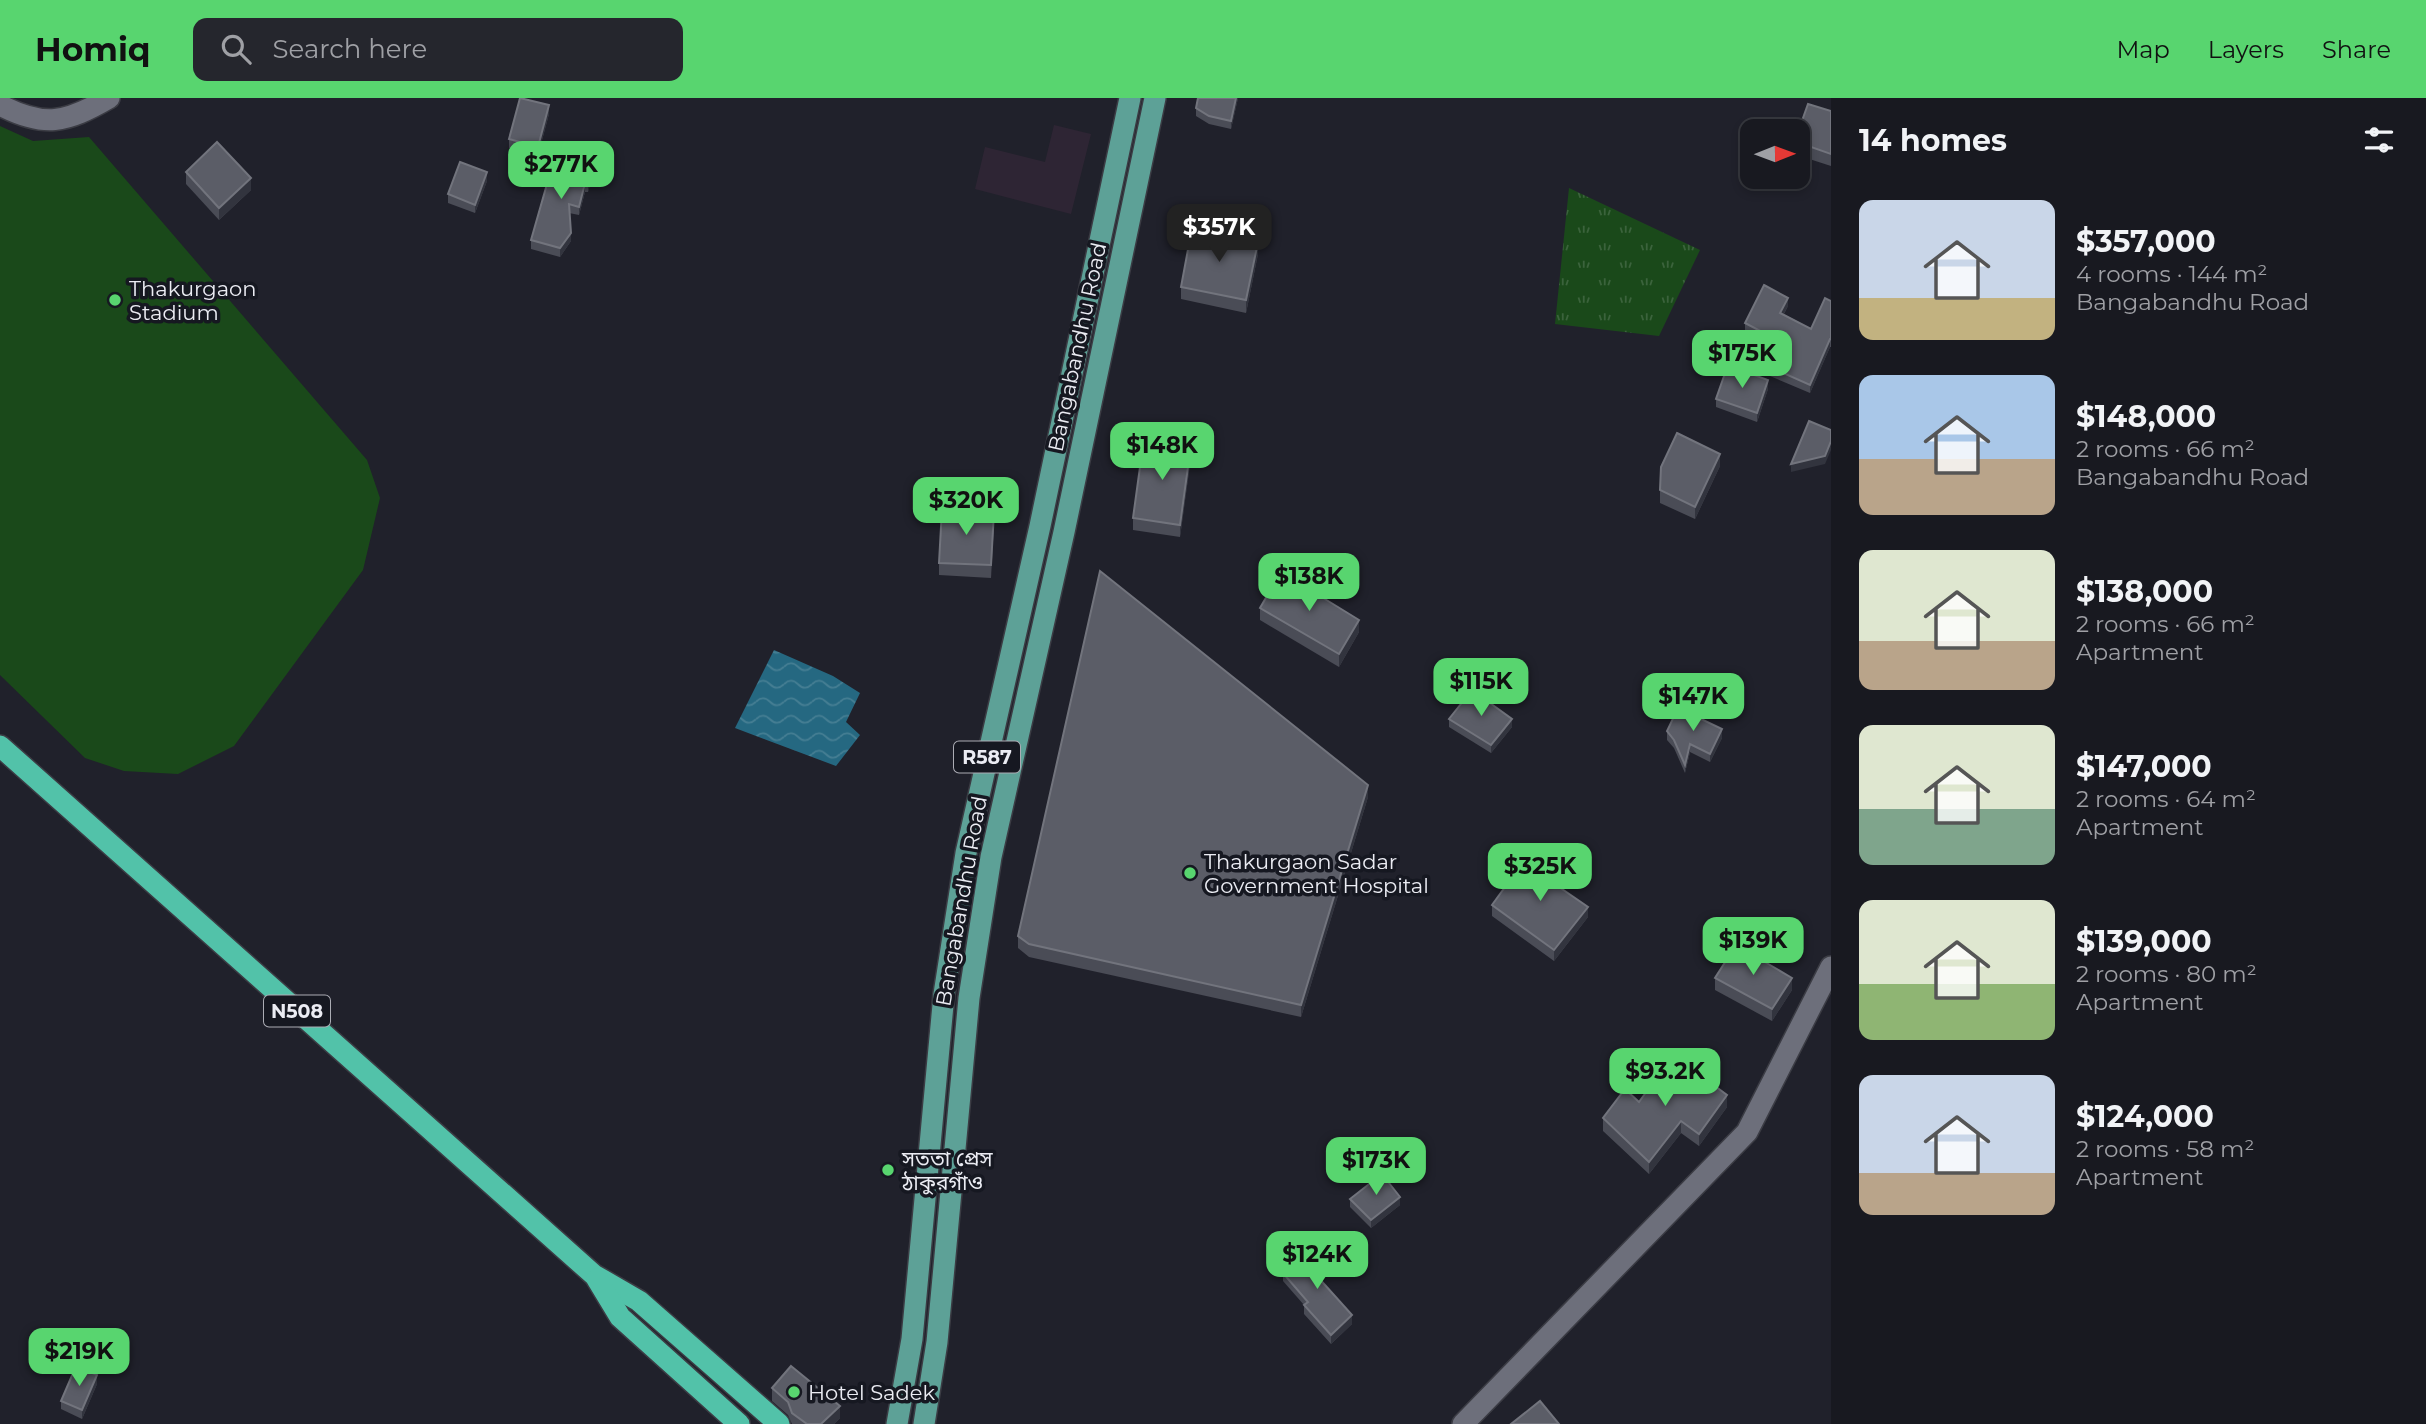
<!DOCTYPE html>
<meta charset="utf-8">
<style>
body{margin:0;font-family:Montserrat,"Noto Sans Bengali",sans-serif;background:#25262d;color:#f1f3f6;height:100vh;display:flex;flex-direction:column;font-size:26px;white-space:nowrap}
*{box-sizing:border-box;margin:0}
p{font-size:23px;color:#9fa0a5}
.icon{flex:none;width:38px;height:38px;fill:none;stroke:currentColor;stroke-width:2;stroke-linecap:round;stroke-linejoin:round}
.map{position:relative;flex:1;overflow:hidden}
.drawer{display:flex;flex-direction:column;background:#181920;width:595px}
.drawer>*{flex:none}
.needle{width:46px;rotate:89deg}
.tools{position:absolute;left:1740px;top:21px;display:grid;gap:14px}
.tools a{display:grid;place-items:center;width:70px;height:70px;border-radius:14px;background:#181920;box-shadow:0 4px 10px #0003,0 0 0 2px #36383e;font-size:35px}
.price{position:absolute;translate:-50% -60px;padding:0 16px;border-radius:14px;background:#58d56f;color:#111;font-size:23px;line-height:46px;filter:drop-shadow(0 2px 4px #0008)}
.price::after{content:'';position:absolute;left:50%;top:42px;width:21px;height:16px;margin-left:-10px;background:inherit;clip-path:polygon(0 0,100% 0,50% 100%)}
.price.active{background:#222;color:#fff}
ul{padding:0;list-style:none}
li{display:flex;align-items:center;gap:21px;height:175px;padding:0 28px}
li span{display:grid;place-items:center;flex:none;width:196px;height:140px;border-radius:14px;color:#555}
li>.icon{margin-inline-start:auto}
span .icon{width:84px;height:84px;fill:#fffc;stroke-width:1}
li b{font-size:30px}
h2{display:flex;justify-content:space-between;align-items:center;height:84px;padding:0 28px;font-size:30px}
header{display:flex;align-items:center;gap:42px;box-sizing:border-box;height:98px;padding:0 35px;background:#58d56f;color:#111}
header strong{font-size:33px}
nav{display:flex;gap:38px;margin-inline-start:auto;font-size:24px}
.search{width:490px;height:63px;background:#25262d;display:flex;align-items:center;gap:18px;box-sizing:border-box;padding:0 24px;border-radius:14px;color:#9fa0a5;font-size:26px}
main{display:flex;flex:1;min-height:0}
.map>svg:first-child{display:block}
.medical{fill:#2e2534}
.grass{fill:#1a491a}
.park{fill:url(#park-tufts)}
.water{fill:url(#water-waves)}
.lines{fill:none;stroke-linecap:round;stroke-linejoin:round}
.minor-casing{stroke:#3b3c44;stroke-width:24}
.major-casing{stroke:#3b3c44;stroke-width:24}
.highway-casing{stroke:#3b3c44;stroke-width:24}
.minor{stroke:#6d6f7b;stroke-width:21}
.major{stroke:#5da197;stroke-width:21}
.highway{stroke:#52c2a9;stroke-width:21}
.wall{fill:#4a4c56}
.shaded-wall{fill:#32343e}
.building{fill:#5b5d67;stroke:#72747d;stroke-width:2}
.poi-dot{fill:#58d56f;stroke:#161821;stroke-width:2.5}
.labels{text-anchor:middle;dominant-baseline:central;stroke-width:7;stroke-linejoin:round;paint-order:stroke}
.shield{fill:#161821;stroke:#abacb4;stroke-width:2}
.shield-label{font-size:19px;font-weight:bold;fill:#ebecf3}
.poi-label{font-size:21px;fill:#ebecf3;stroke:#161821;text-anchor:start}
.street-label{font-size:21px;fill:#ebecf3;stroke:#161821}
</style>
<header>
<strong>Homiq</strong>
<div class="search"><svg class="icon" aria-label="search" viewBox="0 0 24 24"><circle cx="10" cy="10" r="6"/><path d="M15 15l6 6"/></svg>Search here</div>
<nav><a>Map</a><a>Layers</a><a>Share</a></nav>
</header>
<main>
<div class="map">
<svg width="1831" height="1326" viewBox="0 0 1831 1326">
<defs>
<pattern id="park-tufts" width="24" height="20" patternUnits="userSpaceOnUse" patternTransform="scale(1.75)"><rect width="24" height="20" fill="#1a491a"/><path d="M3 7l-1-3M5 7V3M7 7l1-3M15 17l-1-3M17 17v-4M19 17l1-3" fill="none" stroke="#3b633c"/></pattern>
<pattern id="water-waves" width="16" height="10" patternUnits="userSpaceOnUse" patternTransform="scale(1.75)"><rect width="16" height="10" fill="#256881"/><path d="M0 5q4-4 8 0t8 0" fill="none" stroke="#457e93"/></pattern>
</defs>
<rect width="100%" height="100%" fill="#20212b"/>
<!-- medical -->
<polygon class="medical" points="1054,27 1091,36 1071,116 975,91 985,49 1045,64"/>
<!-- grass -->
<polygon class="grass" points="0,28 33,43 89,39 367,362 380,400 363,472 234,648 178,676 124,673 85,660 0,577"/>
<!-- park -->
<polygon class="park" points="1569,90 1700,152 1659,238 1555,226"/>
<!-- water -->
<polygon class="water" points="774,552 833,578 860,595 846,624 860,637 836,668 735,630"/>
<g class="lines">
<defs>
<g id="minor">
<path d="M0 7C44 30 66 25 109 0"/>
<polyline points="1463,1326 1747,1034 1831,869"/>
</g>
<g id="major">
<polyline points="897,1326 912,1241 944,896 966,755 1040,428 1130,0"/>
<polyline points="924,1326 937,1244 969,900 991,759 1064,434 1155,0"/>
</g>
<g id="highway">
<polyline points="0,648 594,1177 639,1203 779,1326"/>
<polyline points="597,1181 620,1219 739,1326"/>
</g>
</defs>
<!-- minor casing -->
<use href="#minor" class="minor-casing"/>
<!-- major casing -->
<use href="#major" class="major-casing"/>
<!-- highway casing -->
<use href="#highway" class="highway-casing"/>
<!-- minor -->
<use href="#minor" class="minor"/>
<!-- major -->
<use href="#major" class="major"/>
<!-- highway -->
<use href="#highway" class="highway"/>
</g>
<!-- wall -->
<g class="wall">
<polygon points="1238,0 1231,31 1209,26 1196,18 1196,10"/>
<polygon points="1831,13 1831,68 1797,57 1797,44"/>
<polygon points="549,16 538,57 509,50 509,41"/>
<polygon points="186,74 251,92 219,122 186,86"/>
<polygon points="593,76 588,94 585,94 579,117 569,115 571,143 560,159 531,151 531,142"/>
<polygon points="487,83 475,115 448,105 448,96"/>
<polygon points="1258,156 1246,215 1181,201 1181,189"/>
<polygon points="1831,203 1831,249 1830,249 1810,295 1770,278 1770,269 1778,250 1745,233 1745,225 1788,208 1784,216 1811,231"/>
<polygon points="1768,291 1757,324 1716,309 1716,301"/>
<polygon points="1191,359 1180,439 1133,432 1133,420"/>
<polygon points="1720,368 1695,421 1660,405 1660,392"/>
<polygon points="994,426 991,480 939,477 939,465"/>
<polygon points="1260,510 1359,534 1339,569 1260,522"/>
<polygon points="1449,621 1512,629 1491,655 1449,629"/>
<polygon points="1667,633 1722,640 1710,664 1690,654 1685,675 1674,650 1667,642"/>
<polygon points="1368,699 1301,919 1029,859 1018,850 1018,838"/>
<polygon points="1558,781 1555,786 1588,819 1554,863 1492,818 1492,807"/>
<polygon points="1715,880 1792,892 1772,923 1715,892"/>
<polygon points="1639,1004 1727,1009 1699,1048 1681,1035 1649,1076 1603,1033 1603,1020"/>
<polygon points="1350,1101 1400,1107 1371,1130 1350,1109"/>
<polygon points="1283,1175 1328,1175 1320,1181 1352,1226 1331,1246 1304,1216 1304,1207 1283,1183"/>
<polygon points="97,1286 82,1321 61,1311 61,1303"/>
<polygon points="772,1290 840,1320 834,1326 792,1326 788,1317 772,1303"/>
</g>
<!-- shaded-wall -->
<g class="shaded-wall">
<polygon points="1236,0 1238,0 1231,31 1231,23"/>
<polygon points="549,7 549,16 538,57 538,49"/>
<polygon points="593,68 593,76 588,94 588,86"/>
<polygon points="487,74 487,83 475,115 475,107"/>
<polygon points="251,80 251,92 219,122 219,110"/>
<polygon points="585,85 585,94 579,117 579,109"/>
<polygon points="571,135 571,143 560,159 560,150"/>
<polygon points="1258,144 1258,156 1246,215 1246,202"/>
<polygon points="1788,200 1788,208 1780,223 1780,215"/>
<polygon points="1830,241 1830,249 1810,295 1810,287"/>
<polygon points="1768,282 1768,291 1757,324 1757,315"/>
<polygon points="1831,343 1831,352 1825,366 1791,374 1791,366"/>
<polygon points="1191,347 1191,359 1180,439 1180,427"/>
<polygon points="1720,356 1720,368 1695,421 1695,409"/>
<polygon points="1359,522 1359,534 1339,569 1339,556"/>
<polygon points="1512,621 1512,629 1491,655 1491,647"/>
<polygon points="1722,631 1722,640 1710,664 1710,656"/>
<polygon points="1690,646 1690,654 1685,675 1685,667"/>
<polygon points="1368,687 1368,699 1301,919 1301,907"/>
<polygon points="1558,770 1558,781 1549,793 1549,782"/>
<polygon points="1588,809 1588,819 1554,863 1554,852"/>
<polygon points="1792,880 1792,892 1772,923 1772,911"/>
<polygon points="1727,997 1727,1009 1699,1048 1699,1036"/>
<polygon points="1681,1023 1681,1035 1649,1076 1649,1064"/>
<polygon points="1400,1099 1400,1107 1371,1130 1371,1122"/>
<polygon points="1328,1166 1328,1175 1316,1185 1316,1177"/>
<polygon points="1352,1217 1352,1226 1331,1246 1331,1237"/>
<polygon points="97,1277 97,1286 82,1321 82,1312"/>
<polygon points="840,1308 840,1320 834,1326 821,1326"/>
</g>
<!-- building -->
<g class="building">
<polygon points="520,0 549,7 538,49 509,41"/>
<polygon points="1198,0 1236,0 1231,23 1209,18 1196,10"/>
<polygon points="1808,6 1831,13 1831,56 1797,44 1797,37"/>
<polygon points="217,44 251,80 219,110 186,74"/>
<polygon points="555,58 593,68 588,86 585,85 579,109 569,106 571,135 560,150 531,142"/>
<polygon points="460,64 487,74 475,107 448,96"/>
<polygon points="1192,130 1258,144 1246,202 1181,189"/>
<polygon points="1764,187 1788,200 1780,215 1811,231 1825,200 1831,203 1831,241 1830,241 1810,287 1770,269 1781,244 1745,225"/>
<polygon points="1735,270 1768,282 1757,315 1716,301 1724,278"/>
<polygon points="1809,323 1831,332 1831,343 1825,358 1791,366"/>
<polygon points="1677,335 1720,356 1695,409 1660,392 1661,369"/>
<polygon points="1144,340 1191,347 1180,427 1133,420"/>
<polygon points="942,411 994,414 991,467 939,465"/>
<polygon points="1100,473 1368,687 1301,907 1029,846 1018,838"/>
<polygon points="1281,474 1359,522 1339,556 1260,510"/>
<polygon points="1472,592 1512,621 1491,647 1449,621"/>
<polygon points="1678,610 1722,631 1710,656 1690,646 1685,667 1674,642 1667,633"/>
<polygon points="1529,756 1558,770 1549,782 1588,809 1554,852 1492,807"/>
<polygon points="1736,847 1792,880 1772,911 1715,880"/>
<polygon points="1673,957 1727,997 1699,1036 1681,1023 1649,1064 1603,1020 1625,991 1639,1004"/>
<polygon points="1382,1076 1400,1099 1371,1122 1350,1101"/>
<polygon points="1313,1149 1328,1166 1316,1177 1352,1217 1331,1237 1304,1207 1308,1204 1283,1175"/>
<polygon points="76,1268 97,1277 82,1312 61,1303"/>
<polygon points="791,1268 840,1308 821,1326 807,1326 792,1315 788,1304 772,1290"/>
<polygon points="1540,1303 1559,1326 1511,1326"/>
</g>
<!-- markers -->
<g class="poi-dot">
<circle cx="115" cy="202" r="7"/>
<circle cx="1190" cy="775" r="7"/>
<circle cx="888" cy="1072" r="7"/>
<circle cx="794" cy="1294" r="7"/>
</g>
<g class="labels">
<!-- shield labels -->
<g class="shield">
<rect x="954" y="643.5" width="66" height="31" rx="5"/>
<rect x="264" y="897.5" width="66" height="31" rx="5"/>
</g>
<g class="shield-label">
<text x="987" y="659">R587</text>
<text x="297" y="913">N508</text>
</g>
<!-- poi labels -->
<g class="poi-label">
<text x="129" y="190">Thakurgaon<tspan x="129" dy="24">Stadium</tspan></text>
<text x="1204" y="763">Thakurgaon Sadar<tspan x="1204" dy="24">Government Hospital</tspan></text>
<text x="902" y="1060">সততা প্রেস<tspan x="902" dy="24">ঠাকুরগাঁও</tspan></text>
<text x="808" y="1294">Hotel Sadek</text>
</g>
<!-- street labels -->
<g class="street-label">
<text transform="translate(1077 249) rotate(-78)">Bangabandhu Road</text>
<text transform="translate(961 803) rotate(-80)">Bangabandhu Road</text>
</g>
</g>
</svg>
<div class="tools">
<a><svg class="needle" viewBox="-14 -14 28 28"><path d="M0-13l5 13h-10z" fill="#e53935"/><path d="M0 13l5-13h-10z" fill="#9fa0a5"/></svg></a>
</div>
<b class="price" style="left:561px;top:103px">$277K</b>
<b class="price active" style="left:1219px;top:166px">$357K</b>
<b class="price" style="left:1742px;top:292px">$175K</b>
<b class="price" style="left:1162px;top:384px">$148K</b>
<b class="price" style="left:966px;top:439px">$320K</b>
<b class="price" style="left:1309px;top:515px">$138K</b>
<b class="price" style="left:1481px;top:620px">$115K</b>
<b class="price" style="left:1693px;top:635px">$147K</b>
<b class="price" style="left:1540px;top:805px">$325K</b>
<b class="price" style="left:1753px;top:879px">$139K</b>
<b class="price" style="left:1665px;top:1010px">$93.2K</b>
<b class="price" style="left:1376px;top:1099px">$173K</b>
<b class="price" style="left:1317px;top:1193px">$124K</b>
<b class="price" style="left:79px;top:1290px">$219K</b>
</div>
<section class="drawer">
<h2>14 homes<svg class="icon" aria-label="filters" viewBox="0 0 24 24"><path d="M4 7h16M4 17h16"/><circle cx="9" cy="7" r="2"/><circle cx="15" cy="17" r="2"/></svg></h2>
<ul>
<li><span style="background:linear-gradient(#c9d6e8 70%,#c2b280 0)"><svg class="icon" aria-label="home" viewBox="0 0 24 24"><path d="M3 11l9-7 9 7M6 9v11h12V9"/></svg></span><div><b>$357,000</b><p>4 rooms · 144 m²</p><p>Bangabandhu Road</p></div></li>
<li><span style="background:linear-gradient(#a9c7e8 60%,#b9a48a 0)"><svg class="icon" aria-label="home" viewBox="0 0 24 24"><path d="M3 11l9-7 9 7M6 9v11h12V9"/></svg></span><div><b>$148,000</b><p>2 rooms · 66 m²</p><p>Bangabandhu Road</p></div></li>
<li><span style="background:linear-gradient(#dfe7d0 65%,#b9a48a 0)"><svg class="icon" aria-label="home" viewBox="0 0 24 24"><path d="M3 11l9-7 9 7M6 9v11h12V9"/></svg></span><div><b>$138,000</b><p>2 rooms · 66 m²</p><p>Apartment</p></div></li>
<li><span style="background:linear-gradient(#dfe7d0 60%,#7fa58c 0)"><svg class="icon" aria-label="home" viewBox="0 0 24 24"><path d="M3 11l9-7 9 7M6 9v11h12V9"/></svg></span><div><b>$147,000</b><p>2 rooms · 64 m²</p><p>Apartment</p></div></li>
<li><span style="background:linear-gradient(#dfe7d0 60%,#8fb573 0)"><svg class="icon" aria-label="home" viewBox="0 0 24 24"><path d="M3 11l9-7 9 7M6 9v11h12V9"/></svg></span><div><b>$139,000</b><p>2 rooms · 80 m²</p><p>Apartment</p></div></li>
<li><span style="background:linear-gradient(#c9d6e8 70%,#b9a48a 0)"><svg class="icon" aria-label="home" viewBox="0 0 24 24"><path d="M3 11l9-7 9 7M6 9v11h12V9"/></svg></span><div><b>$124,000</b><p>2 rooms · 58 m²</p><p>Apartment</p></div></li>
</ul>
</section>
</main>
